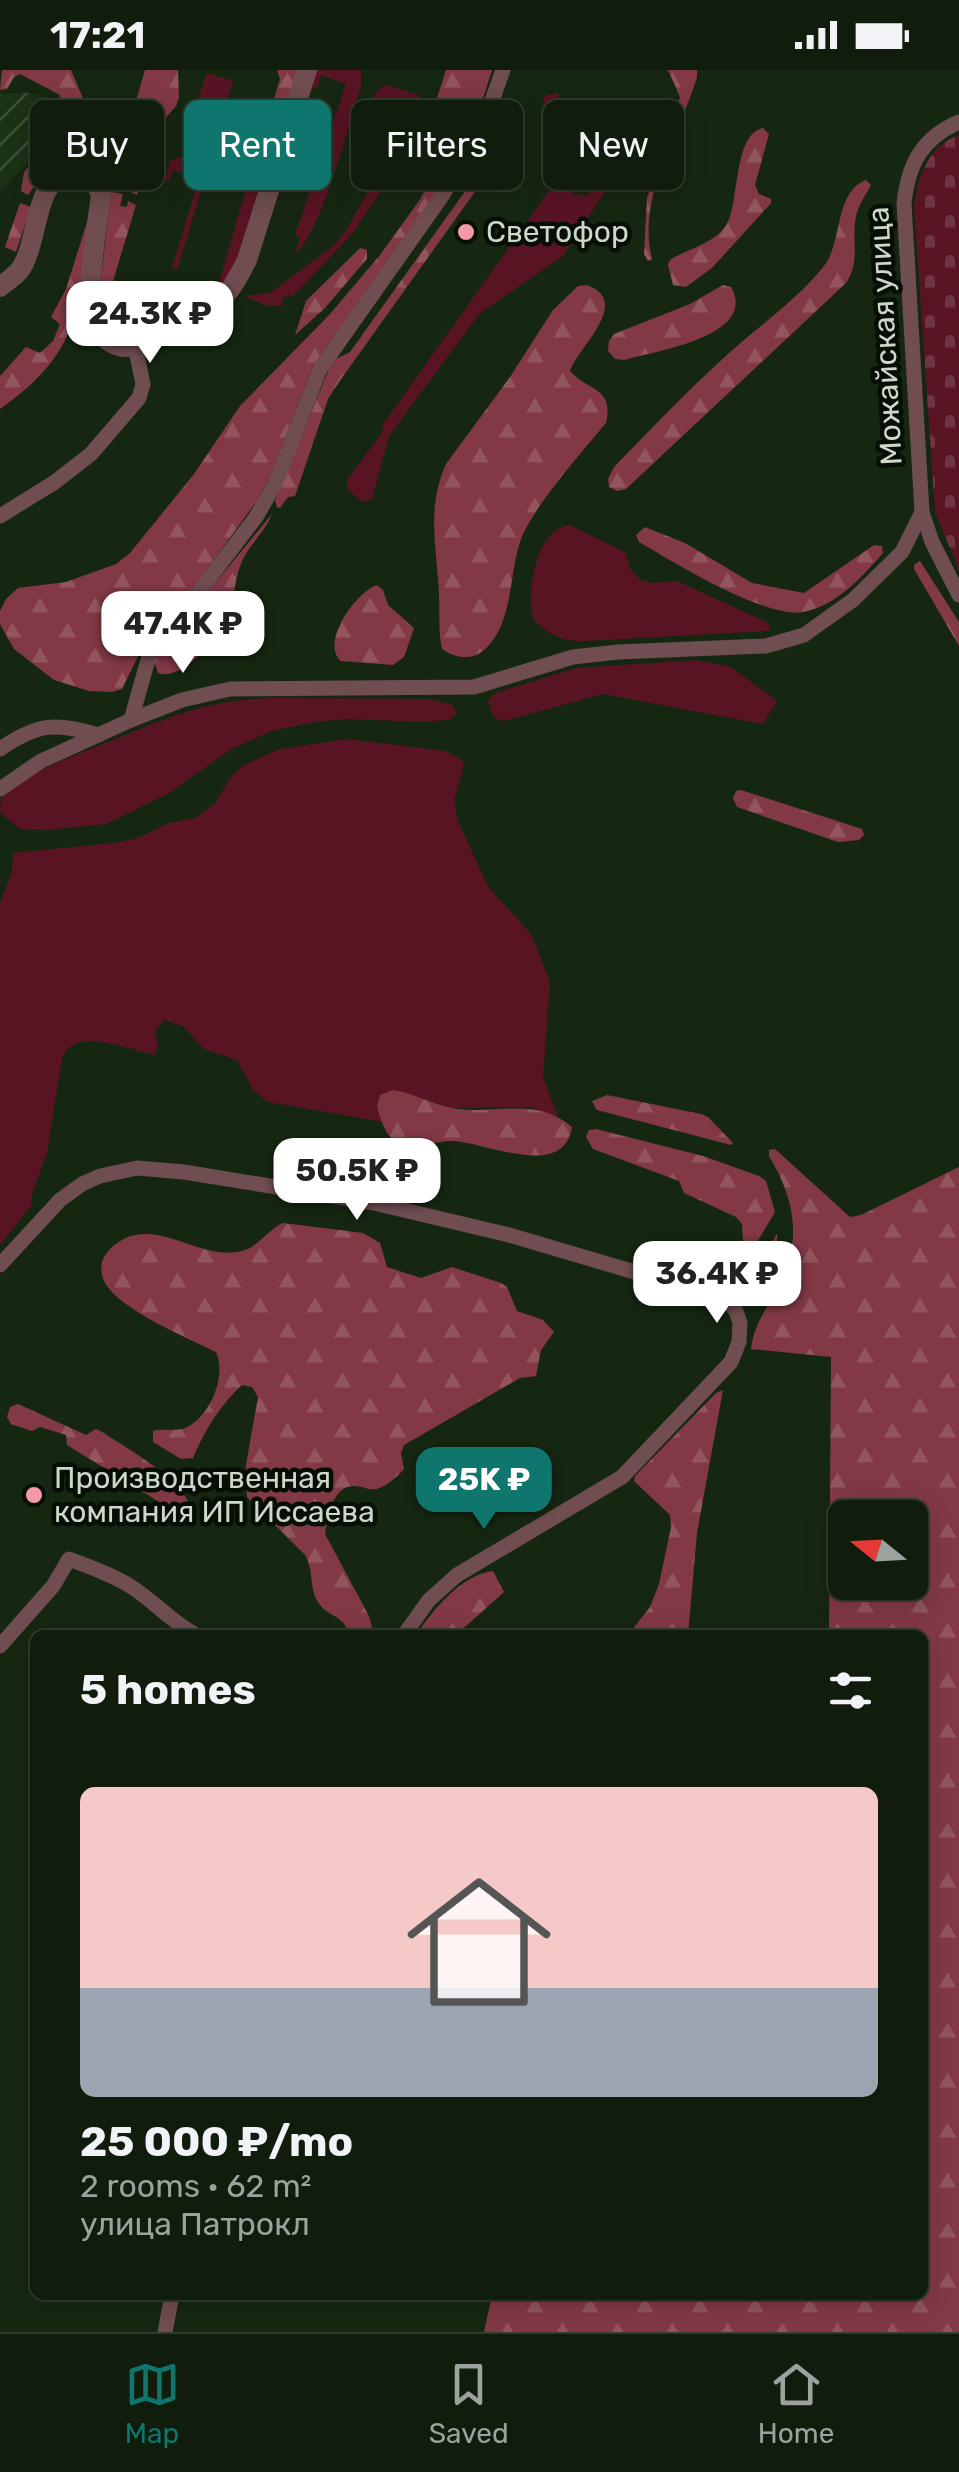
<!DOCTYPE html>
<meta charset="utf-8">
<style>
body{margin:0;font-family:Rubik,sans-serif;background:#1e2a1b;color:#f1f3f6;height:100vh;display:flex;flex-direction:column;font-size:38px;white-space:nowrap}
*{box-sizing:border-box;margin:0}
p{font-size:32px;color:#9ca29d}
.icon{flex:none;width:55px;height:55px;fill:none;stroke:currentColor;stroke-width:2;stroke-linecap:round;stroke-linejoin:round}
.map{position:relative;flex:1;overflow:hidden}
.details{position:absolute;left:30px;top:1560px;width:898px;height:670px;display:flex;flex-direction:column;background:#101d0d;border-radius:15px;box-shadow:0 5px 25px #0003,0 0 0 2px #303b2e}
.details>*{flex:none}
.banner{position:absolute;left:30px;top:30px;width:900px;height:90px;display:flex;gap:20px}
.needle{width:65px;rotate:288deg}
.buttons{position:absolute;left:828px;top:1430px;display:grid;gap:20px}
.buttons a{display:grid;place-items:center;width:100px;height:100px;border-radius:15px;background:#101d0d;box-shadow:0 5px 25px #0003,0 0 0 2px #303b2e;font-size:50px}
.price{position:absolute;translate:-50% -85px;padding:0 22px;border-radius:20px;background:#fff;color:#222;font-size:32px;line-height:65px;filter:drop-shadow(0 2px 5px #0008)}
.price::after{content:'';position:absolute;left:50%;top:60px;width:30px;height:22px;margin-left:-15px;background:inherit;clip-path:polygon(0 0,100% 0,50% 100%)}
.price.selected{background:#0f766e;color:#fff}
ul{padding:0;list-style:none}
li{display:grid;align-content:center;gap:20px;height:530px;padding:0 50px}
li span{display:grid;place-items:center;height:310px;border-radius:15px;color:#555}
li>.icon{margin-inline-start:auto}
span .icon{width:180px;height:180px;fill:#fffc;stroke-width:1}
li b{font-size:42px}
h2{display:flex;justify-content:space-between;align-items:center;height:120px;padding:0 50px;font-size:42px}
.tag{padding:0 35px;border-radius:15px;background:#101d0d;box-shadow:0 5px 25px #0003,0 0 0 2px #303b2e;font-size:35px;line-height:90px}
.tag.selected{background:#0f766e;color:#fff}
.status{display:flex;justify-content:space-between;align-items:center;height:70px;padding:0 50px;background:#101d0d;direction:ltr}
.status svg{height:28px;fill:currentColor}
.tabs{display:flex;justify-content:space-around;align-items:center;height:140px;border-top:2px solid #303b2e;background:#101d0d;font-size:28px;color:#9ca29d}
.tabs a{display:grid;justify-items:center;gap:5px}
.tabs .selected{color:#0f766e}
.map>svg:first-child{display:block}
.industrial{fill:url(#industrial-furrows)}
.green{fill:#591424}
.forest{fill:url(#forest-firs);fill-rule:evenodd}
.cemetery{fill:url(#cemetery-stones)}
.park{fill:url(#park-tufts)}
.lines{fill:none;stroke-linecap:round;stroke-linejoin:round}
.minor{stroke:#6f4d51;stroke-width:15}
.tertiary{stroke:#6f4d51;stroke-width:20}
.poi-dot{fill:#f49aa6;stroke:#070e05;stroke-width:4}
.labels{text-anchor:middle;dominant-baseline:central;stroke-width:9;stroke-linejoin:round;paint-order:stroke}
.poi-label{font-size:30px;fill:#ccd8c9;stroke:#070e05;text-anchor:start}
.street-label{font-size:30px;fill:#ccd8c9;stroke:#070e05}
</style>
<div class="status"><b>17:21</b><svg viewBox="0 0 49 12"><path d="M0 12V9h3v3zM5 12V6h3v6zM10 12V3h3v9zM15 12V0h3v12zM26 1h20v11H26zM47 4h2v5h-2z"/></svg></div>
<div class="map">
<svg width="959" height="2262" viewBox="0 0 959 2262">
<defs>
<pattern id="industrial-furrows" width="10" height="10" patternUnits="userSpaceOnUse" patternTransform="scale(2.5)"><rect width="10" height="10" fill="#1c3216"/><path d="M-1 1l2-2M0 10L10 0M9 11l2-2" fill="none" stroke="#3c4f37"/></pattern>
<pattern id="forest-firs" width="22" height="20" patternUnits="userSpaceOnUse" patternTransform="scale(2.5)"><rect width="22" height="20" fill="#823945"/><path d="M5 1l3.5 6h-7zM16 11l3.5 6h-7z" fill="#92555e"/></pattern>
<pattern id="cemetery-stones" width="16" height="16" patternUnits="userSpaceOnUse" patternTransform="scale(2.5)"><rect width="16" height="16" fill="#591424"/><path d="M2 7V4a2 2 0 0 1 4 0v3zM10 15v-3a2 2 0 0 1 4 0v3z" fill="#703542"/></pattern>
<pattern id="park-tufts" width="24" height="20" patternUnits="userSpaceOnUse" patternTransform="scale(2.5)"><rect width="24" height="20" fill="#591424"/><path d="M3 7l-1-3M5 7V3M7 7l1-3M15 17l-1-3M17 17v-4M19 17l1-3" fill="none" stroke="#703542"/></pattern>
</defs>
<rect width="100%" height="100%" fill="#162711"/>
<!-- industrial -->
<polygon class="industrial" points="24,22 57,30 45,75 0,122 0,25"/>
<!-- green -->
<g class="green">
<path d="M316 0H361V16C348 57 323 158 295 185L300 167 295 165 346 14 321 5 317 18 310 16Z"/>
<path d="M386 15 419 25 423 32 384 117 352 164 296 223 291 227 288 224 281 231 284 235 268 236 244 226 270 223 332 177 347 159 378 103 362 91C354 71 365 24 386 15Z"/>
<polygon points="558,23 572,124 587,125 618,82 625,61 633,77 627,99 612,111 563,186 480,243 389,366 372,429 363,432 348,420 347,410 384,360 381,357 552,117 553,78 543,26"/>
<polygon points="179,87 204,95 207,102 177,200 172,198 199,108 173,100 169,111 165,109 170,91"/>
<polygon points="253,110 261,112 241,187 216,223 248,112"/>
<path d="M570 455 625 482 631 500 641 510 651 513 677 511 766 552 770 555 768 561 584 571C563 572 547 564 533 549 527 521 535 459 570 455Z"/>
<polygon points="697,590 731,597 777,631 763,654 603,624 503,651 493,647 488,631 495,623 576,598"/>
<path d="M273 628 430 629 452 635 457 643 451 649 425 652 347 649 314 652 272 661 233 678 167 724 106 754 46 760 21 759 0 743 1 728C30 701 66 689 103 674 166 649 203 630 273 628Z"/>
<path d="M347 669 446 681 462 690 464 696 454 730 458 751 488 817 531 864 550 912 543 1007 558 1047 530 1037 450 1038 406 1023 378 1041 383 1052 268 1032 253 1020 237 990 204 979 183 956 164 950 155 961 158 977 154 985C129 979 72 955 62 989L47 1083 33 1121 31 1136 0 1175V833L12 802 13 783 122 772 140 767 169 753 196 748 215 733 231 707 244 695 280 679Z"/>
</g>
<!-- forest -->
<g class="forest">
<polygon points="2,0 71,0 87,38 71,78 47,98 28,125 21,121 24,102 48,77 60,25 20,4 14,7 7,19 0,20"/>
<polygon points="145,0 178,0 179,27 176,36 155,60 137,125 132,123 129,116 116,114 113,110"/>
<polygon points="277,0 299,0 267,101 263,102 253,98 280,9"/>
<polygon points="446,0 492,0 480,38 464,74 435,124 313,296 269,409 256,432 191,521 148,566 122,619 112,622 89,621 54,610 14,579 0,554 0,541 6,529 18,518 66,512 116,494 130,483 194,404 240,336 330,244 380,185 419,131 453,69 443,55 446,36 437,28"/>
<path d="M668 0H697V7C680 65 636 126 652 189L648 191 644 184 647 128 680 27Z"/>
<path d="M763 58 769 64 755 115 759 124 771 129V133L712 198 686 217 673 215 668 195 670 190C687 179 711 175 725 157 740 138 732 64 763 58Z"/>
<polygon points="495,72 501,72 504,81 339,312 328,329 295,426 288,427 280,438 277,437 275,431 329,299 336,289 350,282 486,92"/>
<path d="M866 110 871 115C866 124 858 136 856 146 851 170 861 191 846 213L626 419 617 421 609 417 608 409 614 397C651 359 688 320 728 284 760 255 797 230 824 196 843 172 834 122 866 110Z"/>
<polygon points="111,122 123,124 120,136 127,137 128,131 136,135 104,241 98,234"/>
<polygon points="20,133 31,137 16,182 5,177"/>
<path d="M88 149C81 238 79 284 0 339V306L26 277 40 283 53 271 60 254 51 247 66 219Z"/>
<polygon points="360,178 367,180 367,189 324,239 295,265 306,231"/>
<path d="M587 215C633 232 577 278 570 301 589 322 614 317 606 353 582 382 531 439 520 472 509 505 513 555 484 580 471 591 455 588 442 579 438 561 440 543 439 524 437 477 426 439 446 394L510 307 553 240 578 216Z"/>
<path d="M723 215 731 217C759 266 655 281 624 290L615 289 608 281 609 271 614 264 690 234Z"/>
<path d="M272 444C266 460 251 473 243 489 235 505 235 525 229 542 221 565 184 612 158 603L154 591 159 581Z"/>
<path d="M645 457 685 473 752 513 804 523 874 475 882 476 883 483C862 507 836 536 803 542 766 549 673 492 639 472L636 465Z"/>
<polygon points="920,491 959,552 959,576 914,499 914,495"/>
<path d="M377 515 383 520 388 535 414 558 404 587 393 595 341 591C320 572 356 522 377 515Z"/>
<polygon points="741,720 862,759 864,765 859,770 838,772 737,737 733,728 736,721"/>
<path d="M393 1020C413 1023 432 1034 452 1038 495 1046 535 1025 572 1057 563 1113 481 1069 448 1071 432 1072 417 1081 401 1075 387 1070 380 1049 377 1036L380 1025Z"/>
<polygon points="607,1025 701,1044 708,1047 733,1073 731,1075 597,1040 592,1031"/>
<polygon points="596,1059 703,1086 759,1106 766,1111 775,1142 756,1174 750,1176 743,1171 742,1154 736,1147 684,1123 679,1111 593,1079 586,1067 589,1060"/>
<path d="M775 1079 850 1147 861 1145 959 1097V2262H484L492 2225H922V1565H829L831 1287 751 1279C754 1255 765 1241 776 1221 803 1173 796 1131 769 1086V1080ZM845 1448H910V1512H845Z"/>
<path d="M283 1153 363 1163 380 1173 387 1197 421 1208 452 1197 501 1213 507 1217 517 1241 543 1250 554 1262 541 1280 536 1306 520 1308 404 1375 401 1383 404 1399C398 1406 387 1416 377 1419 369 1421 361 1415 353 1416 332 1417 328 1447 325 1464L369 1546 374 1565H346L348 1560C339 1543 326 1546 318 1532 309 1518 314 1500 305 1485L247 1427 246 1395 258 1327 252 1317 242 1315C221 1334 204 1361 193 1388L181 1389 153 1372V1361C163 1358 175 1362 185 1358 210 1347 227 1306 216 1282 189 1268 108 1236 102 1205 100 1194 103 1186 111 1178 153 1139 199 1195 245 1180 259 1175 269 1159 283 1153Z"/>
<path d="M777 1164C778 1190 765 1220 744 1236 735 1215 747 1207 759 1193 766 1185 771 1173 777 1164Z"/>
<polygon points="723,1320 697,1463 688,1565 628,1565 650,1537 659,1514 671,1457 670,1445 634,1411 635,1406 716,1323"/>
<path d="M18 1334 86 1365 96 1359 104 1363C127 1379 196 1416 190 1445L177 1443 67 1375 66 1365 40 1357 32 1361 11 1354 7 1347 10 1337Z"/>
<path d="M493 1501 504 1522 456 1565H416C432 1541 462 1504 493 1501Z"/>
</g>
<!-- cemetery -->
<path class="cemetery" d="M959 65V500L935 442 914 136C918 106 928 76 959 65Z"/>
<!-- park -->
<polygon class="park" points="207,3 233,11 223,44 196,35"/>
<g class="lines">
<!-- minor -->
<g class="minor">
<polyline points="503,0 483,56 442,126 320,299 275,414 256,447 195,527 153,572 131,650 182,630 230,619 474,617 573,587 618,582 766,576 804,565 853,530 902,482 922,442"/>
<path d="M959 52C922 68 908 94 904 134L922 442 932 472 959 525"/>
<polyline points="0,446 55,412 91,384 139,328 143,314 135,276"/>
<path d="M0 679C38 653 56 652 99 665"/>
<polyline points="0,719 41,691 131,650"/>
<polyline points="0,1195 60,1130 82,1114 100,1106 137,1098 184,1102 374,1133 509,1165 655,1208 702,1219 728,1232 736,1241 740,1253 739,1272 731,1292 622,1407 457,1505 429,1530 404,1565"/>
<path d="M0 1576 53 1516 69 1489C90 1497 111 1504 130 1516 154 1531 169 1550 196 1565"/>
<polyline points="165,2262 172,2225"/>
</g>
<!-- tertiary -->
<path class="tertiary" d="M0 217C8 210 18 205 23 195 41 165 34 79 94 111L101 124C98 151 83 235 94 255 101 267 112 276 125 277 147 277 212 240 227 223 236 213 241 201 247 190L307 0"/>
</g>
<!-- markers -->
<g class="poi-dot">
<circle cx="466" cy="162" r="10"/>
<circle cx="34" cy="1425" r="10"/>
</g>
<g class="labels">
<!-- poi labels -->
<g class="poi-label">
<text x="486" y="162">Светофор</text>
<text x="54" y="1408">Производственная<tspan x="54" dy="34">компания ИП Иссаева</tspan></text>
</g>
<!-- street labels -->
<g class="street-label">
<text transform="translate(885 266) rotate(-93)">Можайская улица</text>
</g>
</g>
</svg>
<div class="buttons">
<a><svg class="needle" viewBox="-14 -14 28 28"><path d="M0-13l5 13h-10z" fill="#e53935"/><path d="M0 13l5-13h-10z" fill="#9ca29d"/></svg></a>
</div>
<b class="price" style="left:150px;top:296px">24.3K ₽</b>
<b class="price" style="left:183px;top:606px">47.4K ₽</b>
<b class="price" style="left:357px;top:1153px">50.5K ₽</b>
<b class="price" style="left:717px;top:1256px">36.4K ₽</b>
<b class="price selected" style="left:484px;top:1462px">25K ₽</b>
<div class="banner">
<a class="tag">Buy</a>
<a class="tag selected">Rent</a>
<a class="tag">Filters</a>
<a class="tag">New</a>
</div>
<section class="details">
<h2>5 homes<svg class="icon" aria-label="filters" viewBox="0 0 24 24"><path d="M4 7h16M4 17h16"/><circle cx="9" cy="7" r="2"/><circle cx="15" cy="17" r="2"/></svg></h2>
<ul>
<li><span style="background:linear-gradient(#f6c9c9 65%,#9aa5b1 0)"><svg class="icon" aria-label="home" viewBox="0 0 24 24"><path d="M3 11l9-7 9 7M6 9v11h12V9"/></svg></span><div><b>25 000 ₽/mo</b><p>2 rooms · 62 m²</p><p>улица Патрокл</p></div></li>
</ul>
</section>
</div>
<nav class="tabs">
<a class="selected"><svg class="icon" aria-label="map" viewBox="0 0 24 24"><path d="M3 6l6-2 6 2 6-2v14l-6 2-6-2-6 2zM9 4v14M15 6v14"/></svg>Map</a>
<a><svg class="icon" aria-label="saved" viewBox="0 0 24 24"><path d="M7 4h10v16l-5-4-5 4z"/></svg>Saved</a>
<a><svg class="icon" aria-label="home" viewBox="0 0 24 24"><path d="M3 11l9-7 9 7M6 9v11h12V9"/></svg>Home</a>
</nav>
